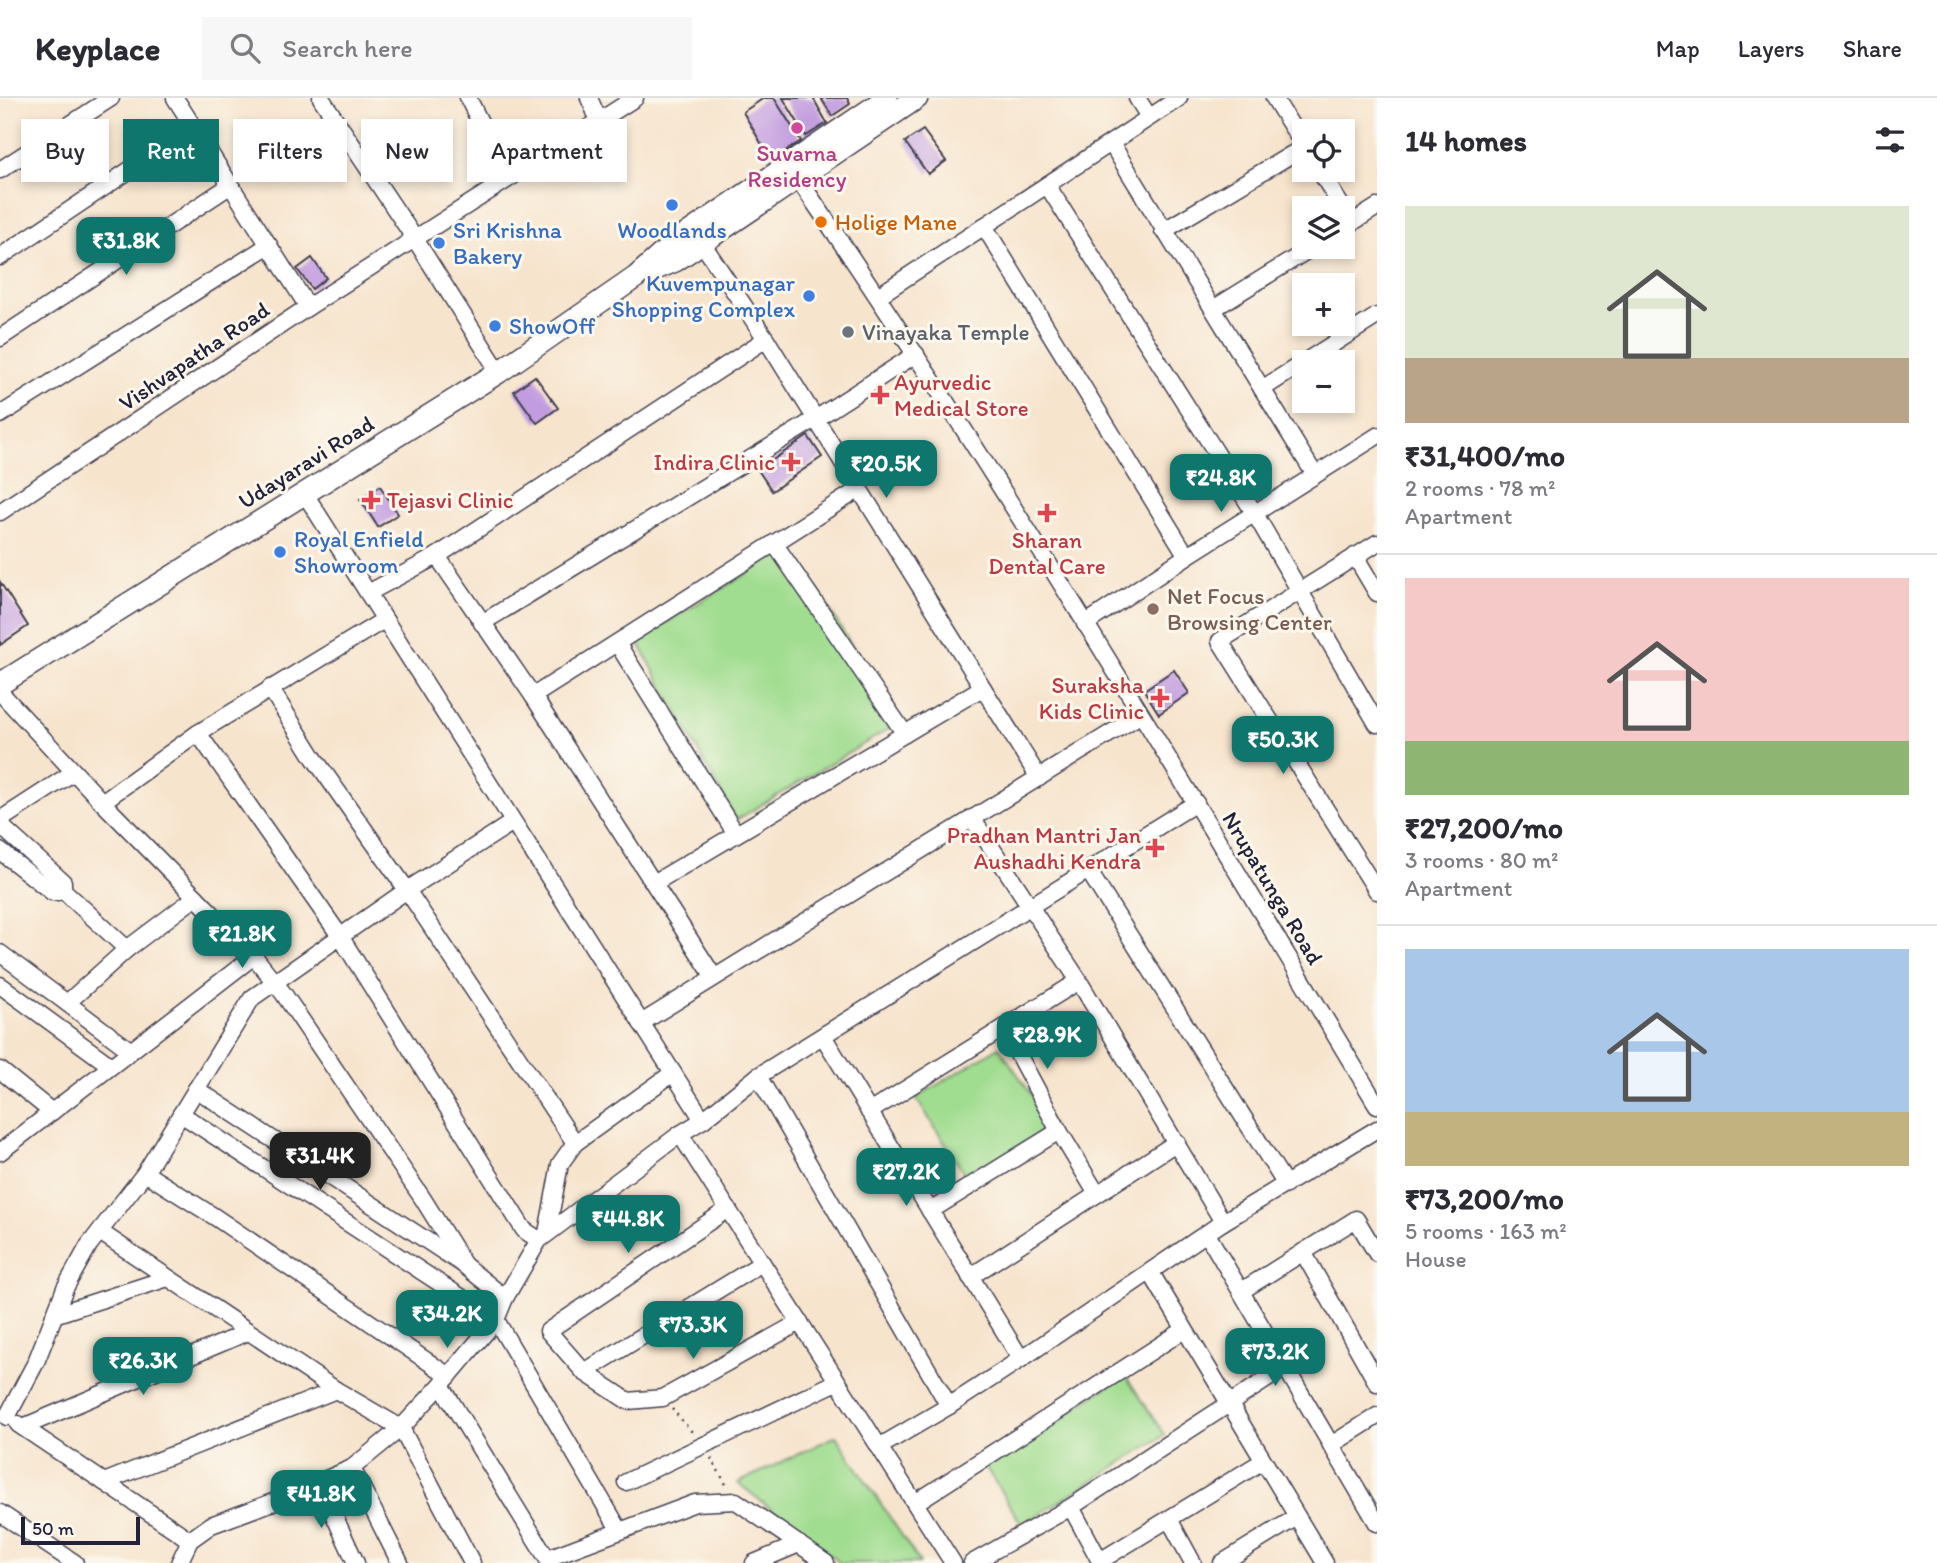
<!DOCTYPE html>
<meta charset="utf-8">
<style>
body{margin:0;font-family:Itim,sans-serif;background:#f7f7f7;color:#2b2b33;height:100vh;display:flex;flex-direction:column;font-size:26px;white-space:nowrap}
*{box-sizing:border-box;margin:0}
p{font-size:23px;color:#7c7c81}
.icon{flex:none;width:38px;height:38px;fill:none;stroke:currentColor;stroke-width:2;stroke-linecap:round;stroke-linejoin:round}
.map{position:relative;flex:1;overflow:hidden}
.drawer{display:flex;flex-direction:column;background:#fff;width:560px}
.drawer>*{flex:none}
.guide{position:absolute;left:21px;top:21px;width:665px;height:63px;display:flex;gap:14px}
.fabs{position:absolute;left:1292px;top:21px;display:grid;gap:14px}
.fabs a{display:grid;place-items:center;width:63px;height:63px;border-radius:0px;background:#fff;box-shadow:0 4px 10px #0003;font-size:35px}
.scale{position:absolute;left:21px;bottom:18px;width:119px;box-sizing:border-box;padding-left:7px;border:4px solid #22223b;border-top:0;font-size:19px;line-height:24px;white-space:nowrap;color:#22223b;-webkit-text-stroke:5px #fbf7ec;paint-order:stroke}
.price{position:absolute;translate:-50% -60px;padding:0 16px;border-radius:14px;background:#0f766e;color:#fff;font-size:23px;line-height:46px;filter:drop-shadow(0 2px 4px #0008)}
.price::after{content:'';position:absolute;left:50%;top:42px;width:21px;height:16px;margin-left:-10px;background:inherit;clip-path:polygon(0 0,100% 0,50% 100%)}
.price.current{background:#222;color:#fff}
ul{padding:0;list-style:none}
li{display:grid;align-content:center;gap:14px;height:371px;padding:0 28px}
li+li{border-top:2px solid #e1e1e2}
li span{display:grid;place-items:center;height:217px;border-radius:0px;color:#555}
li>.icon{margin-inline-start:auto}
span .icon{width:126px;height:126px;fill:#fffc;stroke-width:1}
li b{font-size:30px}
h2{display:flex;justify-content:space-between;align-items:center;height:84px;padding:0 28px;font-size:30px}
.chip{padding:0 24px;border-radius:0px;background:#fff;box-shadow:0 4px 10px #0003;font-size:24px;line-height:63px}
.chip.current{background:#0f766e;color:#fff}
header{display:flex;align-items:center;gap:42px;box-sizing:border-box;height:98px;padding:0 35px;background:#fff;border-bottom:2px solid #e1e1e2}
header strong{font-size:33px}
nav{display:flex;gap:38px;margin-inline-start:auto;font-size:24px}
.search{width:490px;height:63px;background:#f7f7f7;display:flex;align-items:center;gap:18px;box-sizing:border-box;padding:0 24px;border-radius:0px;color:#7c7c81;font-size:26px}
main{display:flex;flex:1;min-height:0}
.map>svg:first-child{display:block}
.green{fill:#a1dd90;stroke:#628066;stroke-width:2}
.building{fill:#c29ce0}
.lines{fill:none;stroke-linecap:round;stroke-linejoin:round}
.minor-casing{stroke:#423f51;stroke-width:19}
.tertiary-casing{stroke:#423f51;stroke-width:24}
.path{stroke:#423f51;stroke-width:2.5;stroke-dasharray:2 5;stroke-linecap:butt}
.minor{stroke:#fff;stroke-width:16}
.tertiary{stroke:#fff;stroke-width:21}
.hotel-dot{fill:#d1479c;stroke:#fbf7ec;stroke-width:2.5}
.shop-dot{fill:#3f7fe0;stroke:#fbf7ec;stroke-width:2.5}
.food-dot{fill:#e8710a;stroke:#fbf7ec;stroke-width:2.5}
.worship-dot{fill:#6b7280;stroke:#fbf7ec;stroke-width:2.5}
.health-dot{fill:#e0444e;stroke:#fbf7ec;stroke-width:2.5}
.education-dot{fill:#8d6e63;stroke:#fbf7ec;stroke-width:2.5}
.labels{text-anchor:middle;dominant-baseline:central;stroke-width:6;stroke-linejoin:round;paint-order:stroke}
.hotel-label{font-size:23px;fill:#b23c85;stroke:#fbf7ec}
.food-label{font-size:23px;fill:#c56008;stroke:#fbf7ec;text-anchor:start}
.shop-label{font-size:23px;fill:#366cbe;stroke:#fbf7ec;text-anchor:start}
.worship-label{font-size:23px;fill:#5b616d;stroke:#fbf7ec;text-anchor:start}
.street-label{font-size:23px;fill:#22223b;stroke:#fbf7ec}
.health-label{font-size:23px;fill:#be3a42;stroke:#fbf7ec;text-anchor:end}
.education-label{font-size:23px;fill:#785e54;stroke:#fbf7ec;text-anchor:start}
</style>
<header>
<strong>Keyplace</strong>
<div class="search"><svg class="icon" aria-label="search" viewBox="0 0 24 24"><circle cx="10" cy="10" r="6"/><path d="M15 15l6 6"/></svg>Search here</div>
<nav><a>Map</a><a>Layers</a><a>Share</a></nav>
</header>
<main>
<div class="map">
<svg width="1377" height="1465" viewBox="0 0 1377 1465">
<rect width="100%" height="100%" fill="#fbf7ec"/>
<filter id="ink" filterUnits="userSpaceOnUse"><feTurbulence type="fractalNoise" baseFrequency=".0143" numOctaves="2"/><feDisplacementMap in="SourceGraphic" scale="14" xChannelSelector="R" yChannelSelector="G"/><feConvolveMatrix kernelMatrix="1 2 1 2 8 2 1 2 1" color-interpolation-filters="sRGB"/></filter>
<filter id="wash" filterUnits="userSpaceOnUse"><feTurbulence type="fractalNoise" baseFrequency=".00686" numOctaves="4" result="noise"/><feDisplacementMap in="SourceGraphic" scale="28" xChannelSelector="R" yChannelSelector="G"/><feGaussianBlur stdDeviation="1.57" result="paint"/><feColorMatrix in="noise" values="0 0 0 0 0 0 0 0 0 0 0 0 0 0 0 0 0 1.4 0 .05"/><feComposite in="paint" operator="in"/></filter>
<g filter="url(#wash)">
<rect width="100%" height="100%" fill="#f7e4cd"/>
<!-- green -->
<g class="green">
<polygon points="791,449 899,625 736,722 637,542"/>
<polygon points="999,949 1052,1027 968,1081 916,1000"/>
<polygon points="1125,1277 1165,1337 1022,1427 985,1368"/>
<polygon points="836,1338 920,1465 840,1465 738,1385"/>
</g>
<g id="blocks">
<!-- building -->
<g class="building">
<polygon points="764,0 774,0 801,43 771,62 743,14"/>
<polygon points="783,0 813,0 827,25 806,38"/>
<polygon points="821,0 847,0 850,6 832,18"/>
<polygon points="923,32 946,63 928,76 905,44"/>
<polygon points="312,160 326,180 312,191 297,171"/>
<polygon points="535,278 558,310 537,325 514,293"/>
<polygon points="808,338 822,359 772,393 758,372"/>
<polygon points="380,388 398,416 378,429 360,401"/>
<polygon points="0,484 28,528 0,547"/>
<polygon points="1174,572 1189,595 1159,616 1144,592"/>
</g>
</g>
</g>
<g filter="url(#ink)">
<use href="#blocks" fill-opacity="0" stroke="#423f51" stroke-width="2"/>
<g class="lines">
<defs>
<g id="minor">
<polyline points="175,0 308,209"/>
<polyline points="321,0 415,141 499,274"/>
<polyline points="468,0 508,80"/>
<polyline points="589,0 599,23"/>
<polyline points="1137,0 1149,19"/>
<polyline points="1274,0 1304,48"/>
<polyline points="1111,45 1315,377"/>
<polyline points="0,72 111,0"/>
<path d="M792 72C1000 375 1188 692 1377 1007"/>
<polyline points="1319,72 1352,125"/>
<polyline points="1047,87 1255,416 1377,626"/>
<polyline points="984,128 1187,458"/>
<polyline points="1342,131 1377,109"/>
<polyline points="1163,133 1304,49"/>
<polyline points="702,145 766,241 1039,680"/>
<polyline points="0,159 194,29"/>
<polyline points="878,198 1179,0"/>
<polyline points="1213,211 1313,149"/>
<polyline points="0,240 231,87"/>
<polyline points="1262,291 1377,218"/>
<polyline points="0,317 269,147"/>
<polyline points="305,396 703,1022 680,1036 953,1465"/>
<polyline points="0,414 308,209 635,0"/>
<polyline points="774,445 905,636"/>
<polyline points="1377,445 1220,543 1377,793"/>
<polyline points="437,458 533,598 714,879"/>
<polyline points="1355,458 1377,495"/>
<polyline points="368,495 437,458 766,241"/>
<polyline points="482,525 814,322 916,256"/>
<polyline points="1085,526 1187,458 1377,338"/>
<polyline points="617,545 736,736"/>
<polyline points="270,590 314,660 407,792 575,1045"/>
<polyline points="0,594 102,704 254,858 283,895 423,1101 464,1167"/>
<polyline points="533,598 858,392"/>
<polyline points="198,635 340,838 524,1132 539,1142"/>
<polyline points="102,704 198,635 384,522"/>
<polyline points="972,720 1079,883 1223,1124"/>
<polyline points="0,722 74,674"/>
<polyline points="0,727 63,784 63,792 127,851"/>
<polyline points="0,753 52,794 58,794 63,792"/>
<polyline points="1088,772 1286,1087"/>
<polyline points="654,785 982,590"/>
<polyline points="0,855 131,953"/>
<polyline points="0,887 111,968"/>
<polyline points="67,905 127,851 196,799"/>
<polyline points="641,925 1140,617"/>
<polyline points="1004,930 1059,1033 1097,1096"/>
<polyline points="823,938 1021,1261"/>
<polyline points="0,972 52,1014"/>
<polyline points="758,978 949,1308"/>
<polyline points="196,991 464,1167 505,1200"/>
<polyline points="869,1014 1079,883"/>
<polyline points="181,1016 496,1222 620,1433"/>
<polyline points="703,1022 758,978 1196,705"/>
<polyline points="0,1054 254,858"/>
<polyline points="145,1075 215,1119 449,1278"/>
<polyline points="728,1111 548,1233 584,1274 628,1303 663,1300 800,1224"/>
<polyline points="930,1113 1059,1033"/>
<polyline points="100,1134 336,1292 401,1330 472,1465"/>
<polyline points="547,1135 560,1066 575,1045 673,975"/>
<polyline points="1207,1136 1377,1425"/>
<polyline points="1303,1154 1377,1285"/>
<polyline points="1151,1175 1325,1465"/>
<polyline points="970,1179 1177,1044"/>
<polyline points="1243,1192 1356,1121 1377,1156"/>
<polyline points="54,1217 168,1180"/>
<polyline points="584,1274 762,1165"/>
<polyline points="441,1287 550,1465"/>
<polyline points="7,1319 36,1264 65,1190 89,1147 145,1075 252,900 407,792 513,724"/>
<polyline points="18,1326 190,1442"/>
<polyline points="23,1329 248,1234"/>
<polyline points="1331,1347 1377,1318"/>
<polyline points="879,1349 949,1308 1021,1261 1223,1124 1377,1031"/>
<polyline points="352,1370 400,1465"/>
<polyline points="104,1384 336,1292"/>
<polyline points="626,1384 837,1284"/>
<polyline points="319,1385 356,1465"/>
<polyline points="915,1405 1184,1232"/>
<polyline points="1071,1409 1101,1465"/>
<polyline points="0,1415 75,1465"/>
<polyline points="1169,1421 1193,1465"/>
<polyline points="548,1460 695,1405 736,1403 826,1465"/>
<polyline points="1100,1463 1263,1363"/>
<polyline points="179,1465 190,1442 211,1427 273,1404 352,1370 401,1330 441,1287 496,1222 505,1200 539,1142 680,1036"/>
<polyline points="754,1465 799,1446"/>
<polyline points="972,1465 1071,1409 1284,1270"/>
<polyline points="1222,1465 1297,1419"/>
</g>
<g id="tertiary">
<polyline points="651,173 675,163 917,0"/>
<polyline points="0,586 499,274 636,179 675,144 887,0"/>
</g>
</defs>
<!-- minor casing -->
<use href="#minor" class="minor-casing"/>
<!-- tertiary casing -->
<use href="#tertiary" class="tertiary-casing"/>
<!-- path -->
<g class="path">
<polyline points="672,1311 693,1335"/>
<polyline points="711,1360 727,1388"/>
</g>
<!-- minor -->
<use href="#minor" class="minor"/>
<!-- tertiary -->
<use href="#tertiary" class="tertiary"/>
</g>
</g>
<!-- markers -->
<circle class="hotel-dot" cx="797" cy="30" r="7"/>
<g class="shop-dot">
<circle cx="672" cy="107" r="7"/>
<circle cx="439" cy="145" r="7"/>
<circle cx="809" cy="198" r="7"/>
<circle cx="495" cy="228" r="7"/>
<circle cx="280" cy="454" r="7"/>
</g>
<circle class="food-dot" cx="821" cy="124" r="7"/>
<circle class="worship-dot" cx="848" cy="234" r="7"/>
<g class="health-dot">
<path d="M876.5 286.5h7v7h7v7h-7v7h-7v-7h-7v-7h7z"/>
<path d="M787.5 353.5h7v7h7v7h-7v7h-7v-7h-7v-7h7z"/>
<path d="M367.5 391.5h7v7h7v7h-7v7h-7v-7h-7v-7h7z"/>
<path d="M1043.5 404.5h7v7h7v7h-7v7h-7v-7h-7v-7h7z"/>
<path d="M1156.5 589.5h7v7h7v7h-7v7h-7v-7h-7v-7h7z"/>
<path d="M1151.5 739.5h7v7h7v7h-7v7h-7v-7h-7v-7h7z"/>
</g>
<circle class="education-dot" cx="1153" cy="511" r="7"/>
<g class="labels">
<!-- hotel labels -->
<g class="hotel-label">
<text x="797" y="55">Suvarna<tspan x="797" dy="26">Residency</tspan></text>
</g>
<!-- food labels -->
<g class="food-label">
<text x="835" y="124">Holige Mane</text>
</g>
<!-- shop labels -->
<g class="shop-label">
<text x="453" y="132">Sri Krishna<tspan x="453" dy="26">Bakery</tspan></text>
<text x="672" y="132" text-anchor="middle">Woodlands</text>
<text x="795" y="185" text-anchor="end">Kuvempunagar<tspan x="795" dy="26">Shopping Complex</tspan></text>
<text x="509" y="228">ShowOff</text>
<text x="294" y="441">Royal Enfield<tspan x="294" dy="26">Showroom</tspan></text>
</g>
<!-- worship labels -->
<g class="worship-label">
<text x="862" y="234">Vinayaka Temple</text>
</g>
<!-- street labels -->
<g class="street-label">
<text transform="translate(194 258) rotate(-34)">Vishvapatha Road</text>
<text transform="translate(306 364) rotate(-32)">Udayaravi Road</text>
<text transform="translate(1273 790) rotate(59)">Nrupatunga Road</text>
</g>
<!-- health labels -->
<g class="health-label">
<text x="894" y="284" text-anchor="start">Ayurvedic<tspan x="894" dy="26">Medical Store</tspan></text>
<text x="775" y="364">Indira Clinic</text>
<text x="387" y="402" text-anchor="start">Tejasvi Clinic</text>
<text x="1047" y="442" text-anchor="middle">Sharan<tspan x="1047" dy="26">Dental Care</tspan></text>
<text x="1144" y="587">Suraksha<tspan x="1144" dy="26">Kids Clinic</tspan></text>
<text x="1141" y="737">Pradhan Mantri Jan<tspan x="1141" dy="26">Aushadhi Kendra</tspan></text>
</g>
<!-- education labels -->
<g class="education-label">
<text x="1167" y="498">Net Focus<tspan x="1167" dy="26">Browsing Center</tspan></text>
</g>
</g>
</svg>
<div class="fabs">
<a><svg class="icon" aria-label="locate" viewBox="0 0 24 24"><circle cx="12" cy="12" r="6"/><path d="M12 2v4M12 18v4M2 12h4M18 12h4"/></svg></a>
<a><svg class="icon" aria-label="layers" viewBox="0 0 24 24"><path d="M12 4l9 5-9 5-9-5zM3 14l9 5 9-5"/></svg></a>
<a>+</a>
<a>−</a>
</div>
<div class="scale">50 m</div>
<b class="price" style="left:126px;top:179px">₹31.8K</b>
<b class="price" style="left:886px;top:402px">₹20.5K</b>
<b class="price" style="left:1221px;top:416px">₹24.8K</b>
<b class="price" style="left:1283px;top:678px">₹50.3K</b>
<b class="price" style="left:242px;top:872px">₹21.8K</b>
<b class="price" style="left:1047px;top:973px">₹28.9K</b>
<b class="price current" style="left:320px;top:1094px">₹31.4K</b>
<b class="price" style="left:906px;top:1110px">₹27.2K</b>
<b class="price" style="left:628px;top:1157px">₹44.8K</b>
<b class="price" style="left:447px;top:1252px">₹34.2K</b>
<b class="price" style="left:693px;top:1263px">₹73.3K</b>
<b class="price" style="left:1275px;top:1290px">₹73.2K</b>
<b class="price" style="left:143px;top:1299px">₹26.3K</b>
<b class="price" style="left:321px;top:1432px">₹41.8K</b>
<div class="guide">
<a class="chip">Buy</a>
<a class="chip current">Rent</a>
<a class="chip">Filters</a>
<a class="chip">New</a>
<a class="chip">Apartment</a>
</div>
</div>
<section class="drawer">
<h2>14 homes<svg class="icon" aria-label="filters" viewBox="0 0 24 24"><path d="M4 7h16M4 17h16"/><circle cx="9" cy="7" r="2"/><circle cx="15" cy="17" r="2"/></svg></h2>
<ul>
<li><span style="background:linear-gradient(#dfe7d0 70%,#b9a48a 0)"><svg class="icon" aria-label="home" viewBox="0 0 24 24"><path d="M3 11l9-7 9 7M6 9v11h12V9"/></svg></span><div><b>₹31,400/mo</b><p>2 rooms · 78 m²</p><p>Apartment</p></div></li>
<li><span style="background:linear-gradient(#f6c9c9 75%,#8fb573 0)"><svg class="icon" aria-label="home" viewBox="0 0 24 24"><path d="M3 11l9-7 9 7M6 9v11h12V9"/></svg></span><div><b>₹27,200/mo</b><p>3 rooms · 80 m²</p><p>Apartment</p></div></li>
<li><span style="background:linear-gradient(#a9c7e8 75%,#c2b280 0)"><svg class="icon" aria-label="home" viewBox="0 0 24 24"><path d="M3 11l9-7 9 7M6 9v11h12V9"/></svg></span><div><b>₹73,200/mo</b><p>5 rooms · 163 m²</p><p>House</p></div></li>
</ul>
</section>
</main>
